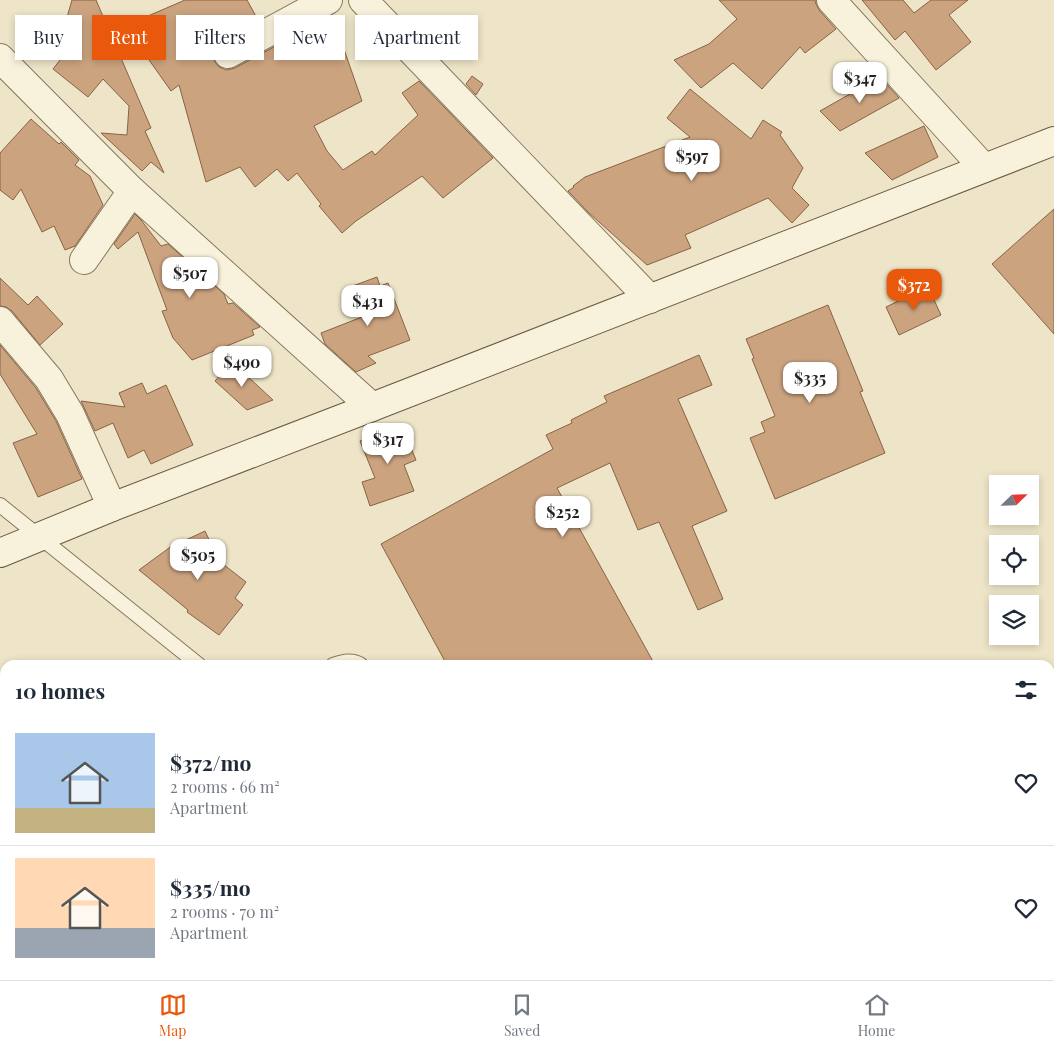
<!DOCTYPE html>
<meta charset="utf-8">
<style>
body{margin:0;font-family:"Playfair Display",serif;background:#f6f6f7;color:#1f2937;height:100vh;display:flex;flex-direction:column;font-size:19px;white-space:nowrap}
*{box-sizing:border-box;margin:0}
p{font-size:16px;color:#747a83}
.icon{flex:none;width:28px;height:28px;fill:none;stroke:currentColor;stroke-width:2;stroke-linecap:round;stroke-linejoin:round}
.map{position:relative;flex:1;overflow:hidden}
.details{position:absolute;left:0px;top:660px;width:1055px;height:320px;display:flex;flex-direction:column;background:#fff;border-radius:15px 15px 0 0;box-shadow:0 2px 8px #0003}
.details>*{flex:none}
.banner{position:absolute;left:15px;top:15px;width:500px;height:45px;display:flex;gap:10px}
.needle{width:32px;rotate:67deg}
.buttons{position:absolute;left:989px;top:475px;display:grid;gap:10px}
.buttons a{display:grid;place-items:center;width:50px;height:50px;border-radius:0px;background:#fff;box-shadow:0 2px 8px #0003;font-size:25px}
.price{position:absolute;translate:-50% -42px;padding:0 11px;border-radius:10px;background:#fff;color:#222;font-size:16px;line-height:32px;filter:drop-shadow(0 1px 2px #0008)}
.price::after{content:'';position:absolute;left:50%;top:30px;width:15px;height:11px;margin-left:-8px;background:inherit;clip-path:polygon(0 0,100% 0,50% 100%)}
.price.current{background:#ea580c;color:#fff}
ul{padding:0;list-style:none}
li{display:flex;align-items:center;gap:15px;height:125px;padding:0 15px}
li+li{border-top:1px solid #e0e1e3}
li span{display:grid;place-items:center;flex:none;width:140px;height:100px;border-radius:0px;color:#555}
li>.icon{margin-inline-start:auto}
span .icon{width:60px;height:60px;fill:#fffc;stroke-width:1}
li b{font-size:21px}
h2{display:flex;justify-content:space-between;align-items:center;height:60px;padding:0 15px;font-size:21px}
.tag{padding:0 18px;border-radius:0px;background:#fff;box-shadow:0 2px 8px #0003;font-size:18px;line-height:45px}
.tag.current{background:#ea580c;color:#fff}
.tab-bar{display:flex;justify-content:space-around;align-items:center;height:70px;border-top:1px solid #e0e1e3;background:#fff;font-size:14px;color:#747a83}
.tab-bar a{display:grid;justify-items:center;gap:2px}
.tab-bar .current{color:#ea580c}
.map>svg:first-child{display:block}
.building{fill:#cba37f;stroke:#886344}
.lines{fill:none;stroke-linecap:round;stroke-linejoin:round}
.lane-casing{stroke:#89775d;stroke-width:16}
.street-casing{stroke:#89775d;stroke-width:30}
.secondary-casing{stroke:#6b5840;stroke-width:30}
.lane{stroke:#f8f1dc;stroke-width:14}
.street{stroke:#f8f1dc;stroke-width:28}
.secondary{stroke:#f8f1dc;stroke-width:28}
</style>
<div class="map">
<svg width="1054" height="980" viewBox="0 0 1054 980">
<rect width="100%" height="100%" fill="#eee5c8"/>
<!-- building -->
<g class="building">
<polygon points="72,0 96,0 151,128 145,131 164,173 151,162 142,171 101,133 127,135 129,106 103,79 88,97 53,69 67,51 58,48"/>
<polygon points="185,0 247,0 258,20 220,41 215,45 212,53 215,62 219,67 227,70 235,68 274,47 278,53 310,28 332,15 362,101 314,126 327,151 343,170 372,151 375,155 418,115 402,93 419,81 493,158 443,198 422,176 356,221 342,233 319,206 321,204 297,173 288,181 277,169 255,187 240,167 206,182 179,85 171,91 125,26"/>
<polygon points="719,0 815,0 816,4 819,10 836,29 805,53 800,47 762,89 733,63 701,88 674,60 709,44 737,19"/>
<polygon points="862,0 903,0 914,13 931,0 968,0 949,15 971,42 936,70 905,31 895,40"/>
<polygon points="472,76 483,84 476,95 466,84"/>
<polygon points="880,77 899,98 840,131 820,111"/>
<polygon points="690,89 751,139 763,120 782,132 780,135 803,168 792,188 809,205 792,223 768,198 685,235 691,248 647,265 589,213 568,191 574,187 573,186 585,177 690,137 667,118"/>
<polygon points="31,119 59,144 61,142 79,160 75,165 90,176 103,205 75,246 65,250 54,226 42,232 21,189 13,200 0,190 0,153"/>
<polygon points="924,126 938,157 892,180 865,153"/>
<polygon points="1054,209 1054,334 992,264"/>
<polygon points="135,214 141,220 161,246 168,244 224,294 228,304 233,303 260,327 252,330 254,335 192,360 173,338 162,311 167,310 138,232 118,249 114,244"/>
<polygon points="377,277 380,286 388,283 410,340 368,356 376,363 356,372 325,344 321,333 362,317 350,287"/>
<polygon points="0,278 28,305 37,296 63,324 40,345 12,311 6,307 0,306"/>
<polygon points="928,287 941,315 899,335 886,307"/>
<polygon points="828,305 863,391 860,392 885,453 775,499 750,438 765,432 761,422 775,416 752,359 754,358 746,339"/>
<polygon points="0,345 36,388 56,421 82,479 38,497 13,443 37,434 0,374"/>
<polygon points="699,355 712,385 678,399 727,511 692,526 723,599 698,610 659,522 638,530 610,463 557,488 655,665 447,665 381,544 553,449 546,435 572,423 571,420 607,402 604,396"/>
<polygon points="232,362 273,400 247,410 215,381"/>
<polygon points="142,383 147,394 166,385 193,445 151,464 144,450 128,458 113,423 95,431 81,401 125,407 119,393"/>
<polygon points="401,424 416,460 404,465 414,491 370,506 362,482 375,478 360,441"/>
<polygon points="205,531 219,561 246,582 235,598 243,605 219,635 187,612 188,610 139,570 169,548"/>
</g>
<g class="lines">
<defs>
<g id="lane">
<polyline points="0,505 199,665"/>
<path d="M333 665C343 662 352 659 361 665"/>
<polyline points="1050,792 1054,790"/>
<polyline points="0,870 5,871"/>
<polyline points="139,975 144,980"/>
<polyline points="586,975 592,980"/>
<polyline points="675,980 685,975"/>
</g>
<g id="street">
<polyline points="363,0 650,299"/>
<polyline points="831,0 984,168"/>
<polyline points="228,54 328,0"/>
<polyline points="0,58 132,191 372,407"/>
<polyline points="84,260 132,191"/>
<polyline points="0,321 49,379 70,414 112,507"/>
</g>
<polyline id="secondary" points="0,553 112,507 372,407 1054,141"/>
</defs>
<!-- lane casing -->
<use href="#lane" class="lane-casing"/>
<!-- street casing -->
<use href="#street" class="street-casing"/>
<!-- secondary casing -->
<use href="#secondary" class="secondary-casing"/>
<!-- lane -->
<use href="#lane" class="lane"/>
<!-- street -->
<use href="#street" class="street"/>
<!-- secondary -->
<use href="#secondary" class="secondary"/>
</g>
</svg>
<div class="buttons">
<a><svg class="needle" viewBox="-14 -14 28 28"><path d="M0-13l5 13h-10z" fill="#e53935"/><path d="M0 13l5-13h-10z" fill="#747a83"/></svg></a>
<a><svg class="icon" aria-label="locate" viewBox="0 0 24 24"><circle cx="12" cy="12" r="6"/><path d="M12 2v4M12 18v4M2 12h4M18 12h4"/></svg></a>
<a><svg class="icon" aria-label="layers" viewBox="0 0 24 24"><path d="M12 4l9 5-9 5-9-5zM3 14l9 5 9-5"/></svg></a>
</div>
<b class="price" style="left:860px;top:104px">$347</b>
<b class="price" style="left:692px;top:182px">$597</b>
<b class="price" style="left:190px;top:299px">$507</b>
<b class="price current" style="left:914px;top:311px">$372</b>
<b class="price" style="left:368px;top:327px">$431</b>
<b class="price" style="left:242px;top:388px">$490</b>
<b class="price" style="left:810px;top:404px">$335</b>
<b class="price" style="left:388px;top:465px">$317</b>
<b class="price" style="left:563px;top:538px">$252</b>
<b class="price" style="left:198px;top:581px">$505</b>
<div class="banner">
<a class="tag">Buy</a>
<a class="tag current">Rent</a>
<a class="tag">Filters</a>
<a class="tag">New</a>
<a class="tag">Apartment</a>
</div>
<section class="details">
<h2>10 homes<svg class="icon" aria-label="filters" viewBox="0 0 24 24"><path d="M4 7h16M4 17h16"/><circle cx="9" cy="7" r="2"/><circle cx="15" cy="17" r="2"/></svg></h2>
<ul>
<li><span style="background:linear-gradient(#a9c7e8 75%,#c2b280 0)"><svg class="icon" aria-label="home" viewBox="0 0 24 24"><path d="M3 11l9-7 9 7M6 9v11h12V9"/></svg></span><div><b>$372/mo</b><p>2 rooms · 66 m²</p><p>Apartment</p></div><svg class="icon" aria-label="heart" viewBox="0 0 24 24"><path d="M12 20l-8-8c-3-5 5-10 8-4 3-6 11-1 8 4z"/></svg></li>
<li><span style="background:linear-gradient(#ffd9b3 70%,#9aa5b1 0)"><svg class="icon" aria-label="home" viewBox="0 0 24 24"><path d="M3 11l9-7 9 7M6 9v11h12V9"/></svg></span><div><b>$335/mo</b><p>2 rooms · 70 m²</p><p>Apartment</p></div><svg class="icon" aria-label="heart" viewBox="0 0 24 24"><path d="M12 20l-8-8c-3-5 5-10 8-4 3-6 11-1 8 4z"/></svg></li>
</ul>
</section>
</div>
<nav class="tab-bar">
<a class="current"><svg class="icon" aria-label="map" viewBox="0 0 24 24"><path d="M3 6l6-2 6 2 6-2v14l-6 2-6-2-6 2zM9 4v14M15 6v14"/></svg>Map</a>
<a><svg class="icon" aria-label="saved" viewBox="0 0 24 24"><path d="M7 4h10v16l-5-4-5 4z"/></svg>Saved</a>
<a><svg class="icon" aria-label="home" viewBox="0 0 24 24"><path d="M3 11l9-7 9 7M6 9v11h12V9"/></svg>Home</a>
</nav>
